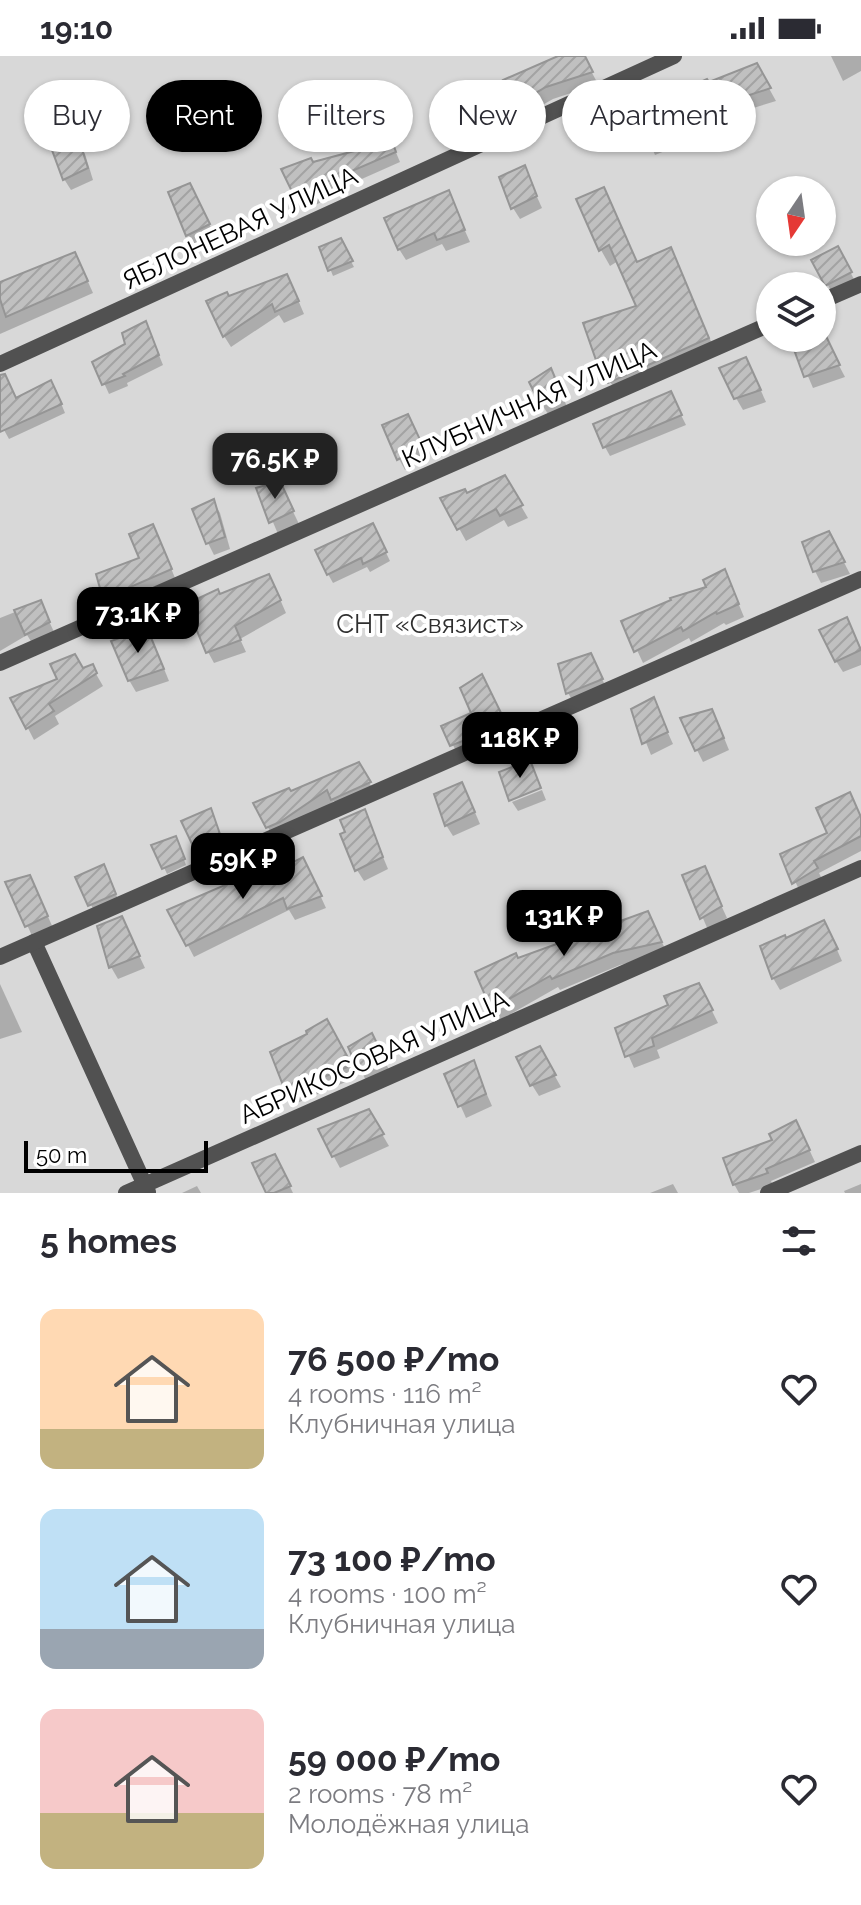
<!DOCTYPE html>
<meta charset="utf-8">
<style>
body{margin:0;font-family:Raleway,sans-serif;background:#f7f7f7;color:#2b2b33;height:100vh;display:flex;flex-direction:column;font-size:30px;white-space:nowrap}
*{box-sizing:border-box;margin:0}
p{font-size:26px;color:#7c7c81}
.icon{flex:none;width:44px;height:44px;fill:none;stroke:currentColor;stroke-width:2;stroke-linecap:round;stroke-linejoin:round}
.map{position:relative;height:1137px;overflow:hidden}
.sheet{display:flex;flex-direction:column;background:#fff;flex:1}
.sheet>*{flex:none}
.banner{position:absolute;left:24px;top:24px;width:814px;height:72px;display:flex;gap:16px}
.needle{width:52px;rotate:193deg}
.buttons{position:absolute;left:756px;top:120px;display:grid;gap:16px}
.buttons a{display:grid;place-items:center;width:80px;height:80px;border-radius:50%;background:#fff;box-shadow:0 2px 6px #0004;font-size:40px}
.scale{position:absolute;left:24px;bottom:20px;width:184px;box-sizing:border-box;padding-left:8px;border:4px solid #000;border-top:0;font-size:22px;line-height:28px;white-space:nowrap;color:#000;-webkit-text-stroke:6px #fff;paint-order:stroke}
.price{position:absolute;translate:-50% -68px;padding:0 18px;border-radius:16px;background:#000;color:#fff;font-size:26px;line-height:52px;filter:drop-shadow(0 2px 4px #0008)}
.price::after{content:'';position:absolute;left:50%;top:48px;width:24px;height:18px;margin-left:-12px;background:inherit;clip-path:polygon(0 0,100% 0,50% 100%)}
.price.current{background:#222;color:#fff}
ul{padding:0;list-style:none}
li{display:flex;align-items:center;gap:24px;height:200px;padding:0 40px}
li span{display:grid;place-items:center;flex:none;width:224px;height:160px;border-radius:16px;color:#555}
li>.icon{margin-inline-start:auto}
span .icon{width:96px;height:96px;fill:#fffc;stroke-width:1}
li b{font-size:34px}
h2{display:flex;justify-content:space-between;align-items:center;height:96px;padding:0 40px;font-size:34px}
.chip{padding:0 28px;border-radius:36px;background:#fff;box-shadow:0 2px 6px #0004;font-size:28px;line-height:72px}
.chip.current{background:#000;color:#fff}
.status{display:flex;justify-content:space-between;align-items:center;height:56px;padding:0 40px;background:#fff;direction:ltr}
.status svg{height:22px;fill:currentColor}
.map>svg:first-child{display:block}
.garden{fill:#d8d8d8;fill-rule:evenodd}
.shadow{fill:#0003}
.building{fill:url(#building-hatch);stroke:#959595;stroke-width:2}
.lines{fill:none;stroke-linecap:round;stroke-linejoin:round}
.minor{stroke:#515151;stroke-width:16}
.labels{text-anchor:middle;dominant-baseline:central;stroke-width:8;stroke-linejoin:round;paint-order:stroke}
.street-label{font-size:26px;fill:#000;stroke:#fff}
.park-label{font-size:26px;fill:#2f2f2f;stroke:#fff}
</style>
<div class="status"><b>19:10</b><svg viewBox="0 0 49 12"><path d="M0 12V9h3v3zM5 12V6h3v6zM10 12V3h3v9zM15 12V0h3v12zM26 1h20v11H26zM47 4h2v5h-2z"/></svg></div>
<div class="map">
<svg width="861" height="1137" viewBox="0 0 861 1137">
<defs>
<pattern id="building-hatch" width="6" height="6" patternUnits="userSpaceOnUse" patternTransform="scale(2)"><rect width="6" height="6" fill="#c0c0c0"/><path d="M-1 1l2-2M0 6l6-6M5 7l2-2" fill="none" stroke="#a3a3a3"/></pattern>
</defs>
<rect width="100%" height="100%" fill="#fff"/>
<!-- garden -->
<path class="garden" d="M0 0H861V1137H0ZM770 134H822V186H770ZM770 230H822V282H770Z"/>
<!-- shadow -->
<g class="shadow">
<polygon points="562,0 583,0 598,28 553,43 523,60 516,48"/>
<polygon points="831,0 861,0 861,15 843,25"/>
<polygon points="756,9 776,45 724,61 725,65 679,83 682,88 655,99 638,59"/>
<polygon points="80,38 96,70 79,79 67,46"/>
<polygon points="460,47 473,71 455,78 452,73"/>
<polygon points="78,86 85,98 93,124 71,134 64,123"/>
<polygon points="392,87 400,106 328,138 330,141 305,155 284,114"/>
<polygon points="524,112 542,152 520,163 513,152"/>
<polygon points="171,137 196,141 215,180 194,191"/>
<polygon points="448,137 470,186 446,195 442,188 406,204 399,193"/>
<polygon points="579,144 612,150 638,208 670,193 717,299 619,342 598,303 639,251 618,205 610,210 601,194"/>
<polygon points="340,185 354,211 333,220 322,192"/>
<polygon points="814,204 844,204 857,229 834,240"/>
<polygon points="81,210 93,237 0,278 0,228"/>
<polygon points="293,232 304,258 284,267 279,259 231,291 224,280 228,243"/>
<polygon points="150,277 163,309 127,327 128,330 109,338 95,307"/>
<polygon points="824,281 845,321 813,332 796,292"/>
<polygon points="752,315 766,346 743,354 736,342"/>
<polygon points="557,327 568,353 548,358 541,347"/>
<polygon points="56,335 65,357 9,383 4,374 0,376 0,343 16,344"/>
<polygon points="675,347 686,369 610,400 605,391"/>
<polygon points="414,372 428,403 405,414 399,403"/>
<polygon points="504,421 528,462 508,471 504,464 466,485 443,443 467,440"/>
<polygon points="259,433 285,439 299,468 278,478"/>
<polygon points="213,445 220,457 230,493 214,499 208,487"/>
<polygon points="157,478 175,522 109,550 105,542 142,503"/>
<polygon points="377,478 390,505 370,516 367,511 333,527 328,518"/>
<polygon points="835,489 850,518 821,527 815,515"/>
<polygon points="730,527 744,561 726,569 724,567 691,586 689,582 643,607 624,566"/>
<polygon points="275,532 286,557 240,583 246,596 214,607 208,596 220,541"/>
<polygon points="40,546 55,578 34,590 27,579 0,595 0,562"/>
<polygon points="853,575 861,592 861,609 843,616 836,605"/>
<polygon points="153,586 169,625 136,636 129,624"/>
<polygon points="92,611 103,630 55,660 59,668 34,684 13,643"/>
<polygon points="596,611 608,635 575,649 568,637"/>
<polygon points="487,631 507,674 458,699 444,671 474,659"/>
<polygon points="653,644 673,688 651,699 633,654"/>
<polygon points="718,667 729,694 703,706 697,694"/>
<polygon points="358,709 376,738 339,754 334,745 286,778 274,783 256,748 290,738"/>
<polygon points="542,734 546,744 518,755 512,746"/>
<polygon points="468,740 480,768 453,780 446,769"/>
<polygon points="210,755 226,793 202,801 195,789"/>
<polygon points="364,755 388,813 364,825 357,814"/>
<polygon points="861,766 861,795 819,817 823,825 801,838 783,799"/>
<polygon points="178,788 186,809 167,818 154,790"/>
<polygon points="104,810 121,850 97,861 78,822"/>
<polygon points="704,812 727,862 708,874 685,820"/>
<polygon points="309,815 326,852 295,864 289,854 194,901 170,855"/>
<polygon points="8,827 36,833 53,872 33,882"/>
<polygon points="654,869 667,897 620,909 560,934 558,931 500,964 478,917"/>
<polygon points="127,874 145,912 118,923 111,911"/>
<polygon points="830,878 842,905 780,934 773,922"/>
<polygon points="0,928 22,976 0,983"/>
<polygon points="705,941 718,967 657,994 660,1002 634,1012 617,973"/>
<polygon points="327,966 357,1021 295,1048 272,997 309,979"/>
<polygon points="378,991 389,1014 367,1027 351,992"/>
<polygon points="539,992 561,1031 539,1040 532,1029"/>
<polygon points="473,1007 492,1050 466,1062 447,1019"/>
<polygon points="369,1056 389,1090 340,1112 320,1075"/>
<polygon points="802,1078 815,1106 771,1125 773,1129 749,1137 739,1137 734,1128"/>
<polygon points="281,1112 293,1137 268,1137"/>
<polygon points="673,1128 678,1137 650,1137"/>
<polygon points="861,1128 861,1137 845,1137 844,1135"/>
<polygon points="197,1130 201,1137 182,1137"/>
</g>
<!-- building -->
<g class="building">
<polygon points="558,0 585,0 593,16 546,31 515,49 503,24"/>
<polygon points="757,7 771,32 719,49 720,53 674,71 677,76 646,88 635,58 688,35 687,32 707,23 709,26"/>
<polygon points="80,35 94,64 74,75 64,45"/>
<polygon points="461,44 472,66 450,74 443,51"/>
<polygon points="79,84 88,112 63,124 52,94"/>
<polygon points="392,85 396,96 324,127 326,131 297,146 281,113 311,102 313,106"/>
<polygon points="525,109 537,140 511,153 499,121"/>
<polygon points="190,127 210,168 186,180 168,136"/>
<polygon points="604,131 637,206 671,191 709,282 608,327 596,304 583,267 636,250 609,189 599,195 576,143"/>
<polygon points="449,134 465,174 437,184 434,177 398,194 384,162"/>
<polygon points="341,182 353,205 328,215 319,191"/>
<polygon points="838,190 852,216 825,230 811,204"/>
<polygon points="75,196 88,225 6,261 0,243 0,226"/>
<polygon points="287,218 299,245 275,256 272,248 223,281 206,245 227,236 229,240"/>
<polygon points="146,265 159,299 123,318 125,320 102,329 92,306 125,288 122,277"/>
<polygon points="825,278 840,309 804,321 793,291 822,282"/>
<polygon points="746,301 761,334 734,343 719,312"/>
<polygon points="551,312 563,341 540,348 529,326"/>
<polygon points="5,318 16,342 51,324 62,348 0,376 0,319"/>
<polygon points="671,335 682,359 603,392 593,368"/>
<polygon points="408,358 423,390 397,404 382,369"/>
<polygon points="505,419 523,449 500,460 496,453 457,474 440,442 465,433 467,437"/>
<polygon points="280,425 294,455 269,467 256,432"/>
<polygon points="214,443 225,481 206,488 192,453"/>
<polygon points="373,467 387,496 363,508 361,502 327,519 315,494"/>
<polygon points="153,468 172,513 103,543 96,518 139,502 129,478"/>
<polygon points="829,475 845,506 813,516 802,486"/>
<polygon points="725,513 739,548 717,558 716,556 683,575 681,571 634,596 621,565 671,544 670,542 706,531 703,524"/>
<polygon points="269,518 281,544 235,570 241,584 206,597 186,548 218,533 220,538"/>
<polygon points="41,544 50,566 25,579 14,554"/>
<polygon points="847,561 861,594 835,606 819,574"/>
<polygon points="147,572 164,613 128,625 111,585"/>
<polygon points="591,597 603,623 566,638 558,608"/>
<polygon points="75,598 83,612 93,608 97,617 49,648 54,655 26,673 10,642 57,623 50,608"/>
<polygon points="482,618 504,663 472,678 473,681 450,690 441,670 471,657 460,632"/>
<polygon points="654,641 668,676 642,688 631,653"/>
<polygon points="712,653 724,682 695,695 680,662"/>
<polygon points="530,704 541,732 509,745 499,716"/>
<polygon points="359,706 371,726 331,744 327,734 280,766 266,772 253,747 289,732 291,735"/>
<polygon points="462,726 475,756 445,770 434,738"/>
<polygon points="850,736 861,761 861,780 814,805 818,812 792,828 780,798 827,777 816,752"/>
<polygon points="211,752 221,781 193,790 181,765"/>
<polygon points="365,753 383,801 355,815 340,778 345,776 340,764"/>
<polygon points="176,780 185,803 162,813 151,789"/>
<polygon points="303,801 322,840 287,853 283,842 186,890 167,854 248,819 251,828"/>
<polygon points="104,808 116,838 88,850 75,821"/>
<polygon points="705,810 722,850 700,863 682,819"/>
<polygon points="30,819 48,860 25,871 5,826"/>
<polygon points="648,855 662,886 613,897 552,923 550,920 491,953 475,916 516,897 518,902"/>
<polygon points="122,860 140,900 109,912 97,870"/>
<polygon points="824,864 838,893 772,923 760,890 785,879 786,882"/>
<polygon points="699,927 713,954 652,982 654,990 625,1001 615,972 668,949 664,940"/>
<polygon points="327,963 352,1009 286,1037 270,996 307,978 306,975"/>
<polygon points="372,977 384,1002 359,1016 348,991"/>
<polygon points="540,990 556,1019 530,1030 516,1001"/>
<polygon points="474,1004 486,1038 458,1051 444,1018"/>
<polygon points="369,1053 384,1078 332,1101 318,1073"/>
<polygon points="796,1064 810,1094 766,1113 768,1117 733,1129 723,1102 772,1084 769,1078"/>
<polygon points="275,1098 291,1130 274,1137 266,1137 252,1107"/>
</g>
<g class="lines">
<!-- minor -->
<g class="minor">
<polyline points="822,245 861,228"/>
<polyline points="0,308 674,0"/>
<polyline points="0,607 770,268"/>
<polyline points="34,886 148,1136"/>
<polyline points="0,901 861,523"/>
<polyline points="126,1137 861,812"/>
<polyline points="768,1137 861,1097"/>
</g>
</g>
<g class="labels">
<!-- street labels -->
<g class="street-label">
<text transform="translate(240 172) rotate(-25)">ЯБЛОНЕВАЯ УЛИЦА</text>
<text transform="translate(529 348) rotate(-24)">КЛУБНИЧНАЯ УЛИЦА</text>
<text transform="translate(374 1001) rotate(-24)">АБРИКОСОВАЯ УЛИЦА</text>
</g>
<!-- park labels -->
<g class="park-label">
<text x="430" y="568">СНТ «Связист»</text>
</g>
</g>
</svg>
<div class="buttons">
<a><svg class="needle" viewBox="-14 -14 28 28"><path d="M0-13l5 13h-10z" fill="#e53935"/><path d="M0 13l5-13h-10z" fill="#7c7c81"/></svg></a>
<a><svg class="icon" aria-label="layers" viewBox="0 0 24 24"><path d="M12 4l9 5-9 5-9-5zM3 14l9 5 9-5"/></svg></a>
</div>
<div class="scale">50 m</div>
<b class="price current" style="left:275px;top:445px">76.5K ₽</b>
<b class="price" style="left:138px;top:599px">73.1K ₽</b>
<b class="price" style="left:520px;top:724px">118K ₽</b>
<b class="price" style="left:243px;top:845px">59K ₽</b>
<b class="price" style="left:564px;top:902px">131K ₽</b>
<div class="banner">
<a class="chip">Buy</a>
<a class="chip current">Rent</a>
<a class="chip">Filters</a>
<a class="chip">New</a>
<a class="chip">Apartment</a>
</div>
</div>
<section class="sheet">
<h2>5 homes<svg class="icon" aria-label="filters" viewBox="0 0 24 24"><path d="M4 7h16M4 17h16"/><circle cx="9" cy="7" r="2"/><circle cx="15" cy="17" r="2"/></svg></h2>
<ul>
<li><span style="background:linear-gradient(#ffd9b3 75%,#c2b280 0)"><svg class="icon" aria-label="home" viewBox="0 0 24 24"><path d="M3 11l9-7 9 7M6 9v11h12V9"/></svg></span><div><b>76 500 ₽/mo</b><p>4 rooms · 116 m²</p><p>Клубничная улица</p></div><svg class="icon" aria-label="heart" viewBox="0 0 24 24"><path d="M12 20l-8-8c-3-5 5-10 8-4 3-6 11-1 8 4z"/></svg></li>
<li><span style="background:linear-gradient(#bfe0f5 75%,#9aa5b1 0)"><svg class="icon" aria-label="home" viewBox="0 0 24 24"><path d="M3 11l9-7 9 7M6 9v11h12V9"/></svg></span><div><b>73 100 ₽/mo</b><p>4 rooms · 100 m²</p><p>Клубничная улица</p></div><svg class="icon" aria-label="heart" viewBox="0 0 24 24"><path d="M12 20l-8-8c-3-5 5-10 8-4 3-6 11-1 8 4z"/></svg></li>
<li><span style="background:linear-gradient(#f6c9c9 65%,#c2b280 0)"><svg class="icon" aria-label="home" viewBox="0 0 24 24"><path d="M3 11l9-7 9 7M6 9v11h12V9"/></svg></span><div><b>59 000 ₽/mo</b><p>2 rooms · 78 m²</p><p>Молодёжная улица</p></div><svg class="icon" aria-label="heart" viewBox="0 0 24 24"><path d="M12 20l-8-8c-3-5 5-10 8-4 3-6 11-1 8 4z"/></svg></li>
</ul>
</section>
